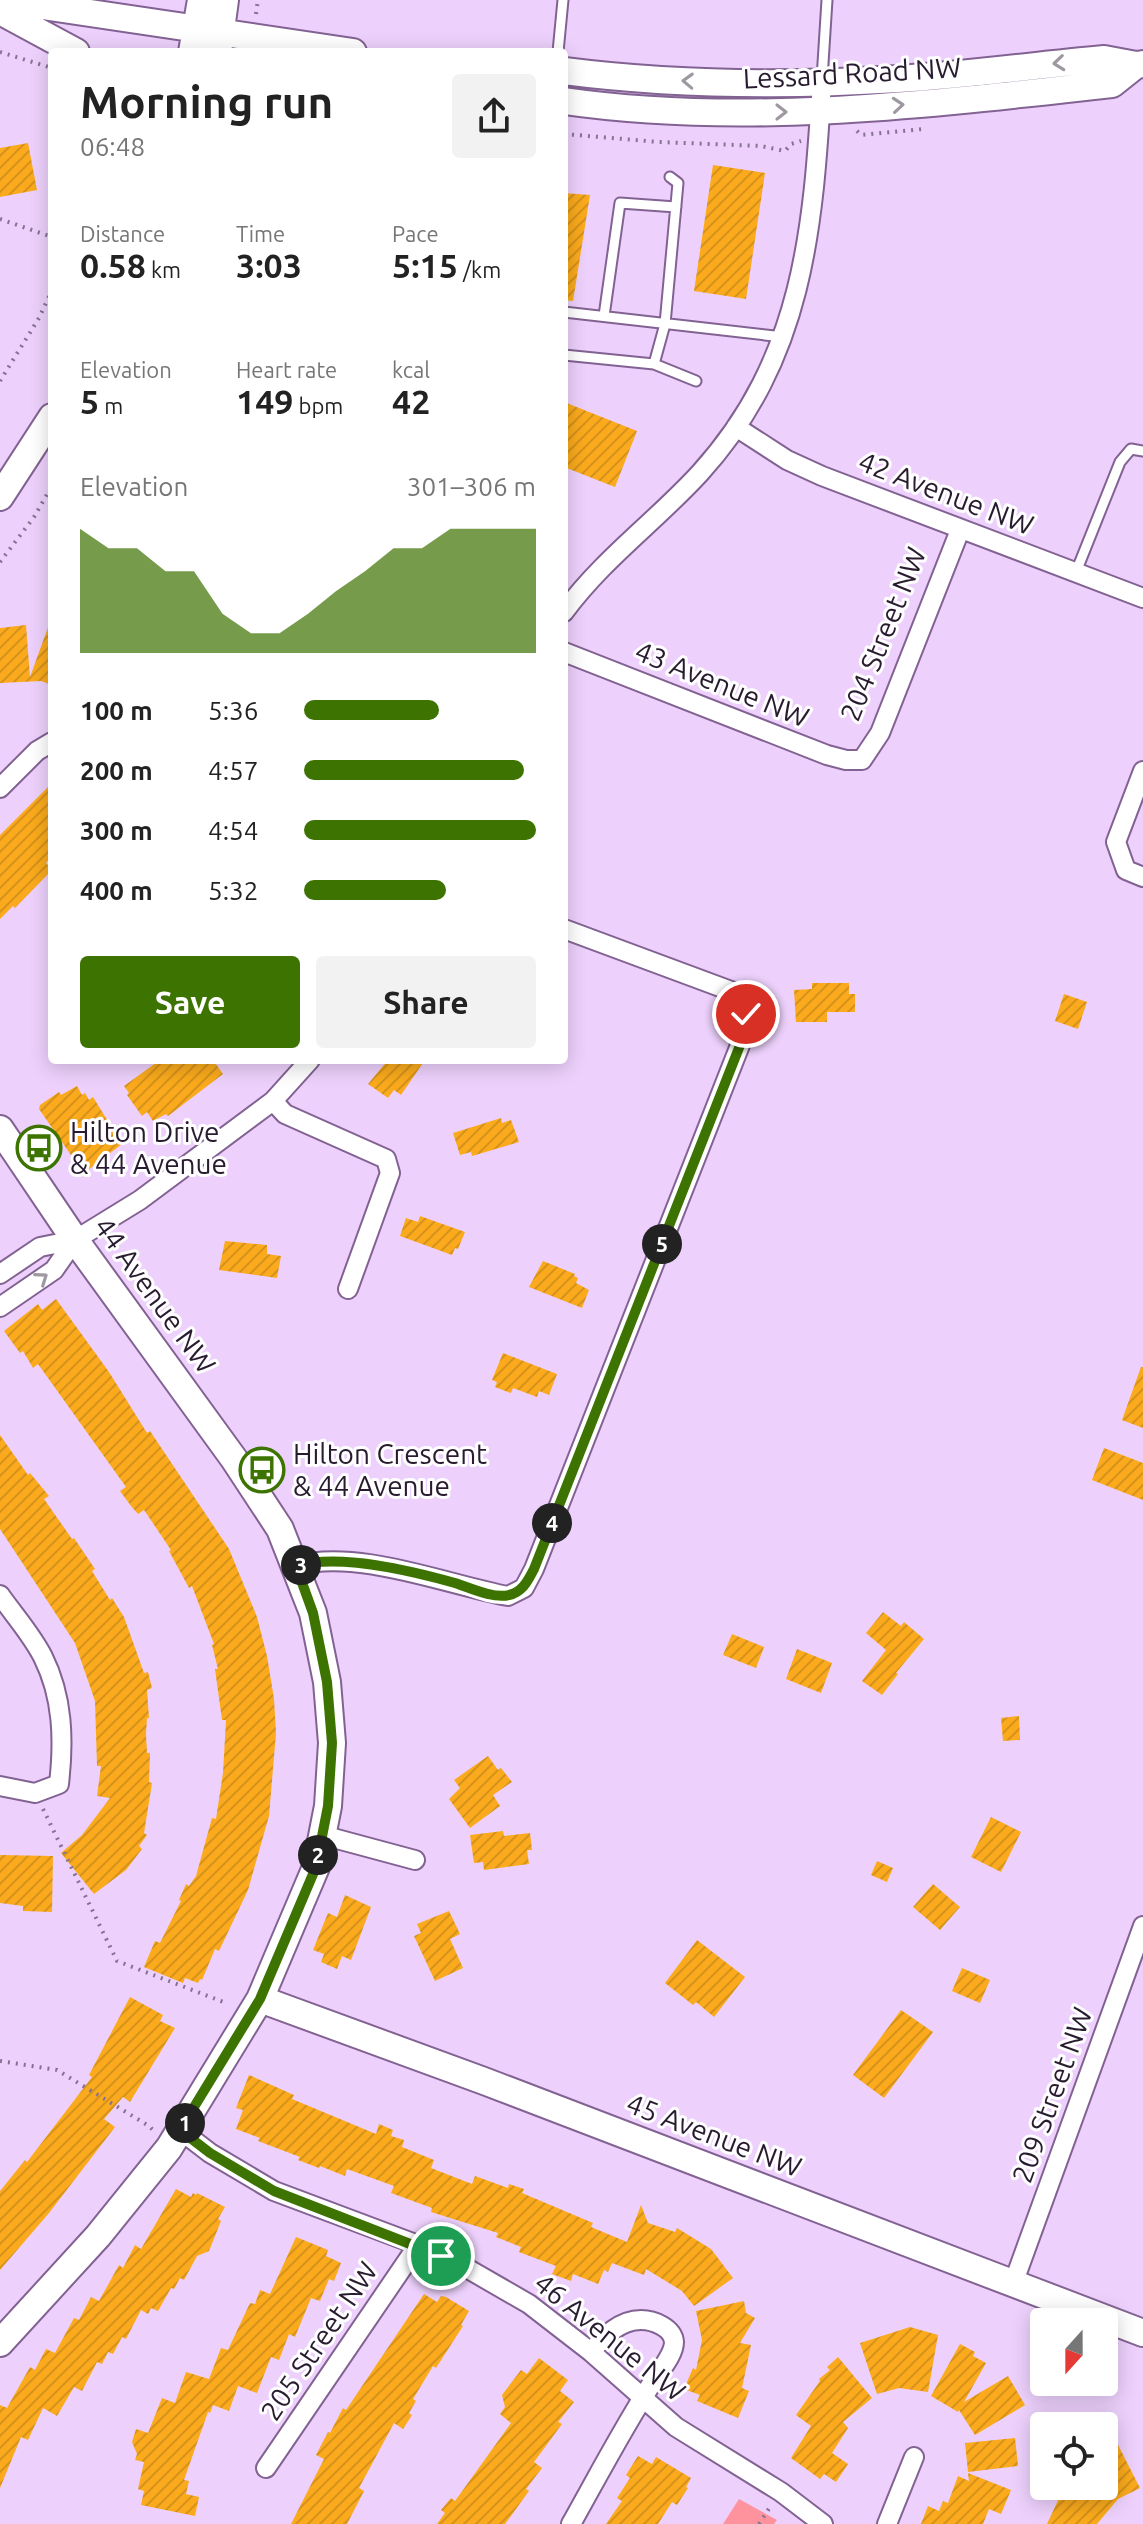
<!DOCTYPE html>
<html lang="en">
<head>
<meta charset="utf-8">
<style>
  :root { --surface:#fff; --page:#f2f2f2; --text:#222; --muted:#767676; --accent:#3d7300 }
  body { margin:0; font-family:Ubuntu,sans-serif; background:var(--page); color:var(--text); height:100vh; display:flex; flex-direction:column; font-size:30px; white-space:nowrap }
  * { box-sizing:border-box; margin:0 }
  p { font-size:26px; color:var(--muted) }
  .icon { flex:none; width:44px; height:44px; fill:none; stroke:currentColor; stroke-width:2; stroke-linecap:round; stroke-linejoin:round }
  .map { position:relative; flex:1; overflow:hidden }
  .sheet { position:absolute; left:48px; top:48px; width:520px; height:1016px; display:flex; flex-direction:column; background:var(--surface); border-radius:8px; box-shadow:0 4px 20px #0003 }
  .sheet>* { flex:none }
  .needle { width:52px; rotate:201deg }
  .fabs { position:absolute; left:1030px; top:2308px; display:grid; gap:16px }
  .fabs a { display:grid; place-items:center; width:88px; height:88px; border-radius:8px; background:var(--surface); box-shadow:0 4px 20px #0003; font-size:40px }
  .pin { position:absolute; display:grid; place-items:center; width:68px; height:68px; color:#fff; margin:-34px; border:4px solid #fff; border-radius:50%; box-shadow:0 2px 8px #0007 }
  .km { position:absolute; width:40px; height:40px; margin:-20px; border-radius:50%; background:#222; color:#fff; font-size:22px; line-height:40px; text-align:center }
  .round { display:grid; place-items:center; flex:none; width:84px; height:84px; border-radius:8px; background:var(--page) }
  .head { display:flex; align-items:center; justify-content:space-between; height:136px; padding:0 32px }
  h1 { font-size:44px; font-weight:700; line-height:60px }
  .stats { display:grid; grid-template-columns:repeat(3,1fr); gap:12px; height:136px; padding:8px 32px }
  .stats div { display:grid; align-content:center }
  .stats b { font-size:34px; font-weight:700 }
  .stats small { font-size:22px; font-weight:400 }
  .stats p { font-size:22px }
  .chart { height:224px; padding:16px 32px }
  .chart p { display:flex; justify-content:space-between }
  .chart svg { width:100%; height:144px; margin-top:8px; fill:var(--accent); opacity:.7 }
  .button { display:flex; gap:16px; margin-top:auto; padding:16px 32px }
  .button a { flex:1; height:92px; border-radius:8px; background:var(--accent); color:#fff; font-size:32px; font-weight:700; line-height:92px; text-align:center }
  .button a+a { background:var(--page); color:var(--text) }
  ul { padding:0 32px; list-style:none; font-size:26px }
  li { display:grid; grid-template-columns:128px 96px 1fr; align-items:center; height:60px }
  li i { height:20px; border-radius:10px; background:var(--accent) }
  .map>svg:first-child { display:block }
</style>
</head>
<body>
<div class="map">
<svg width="1143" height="2524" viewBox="0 0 1143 2524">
  <defs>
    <pattern id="building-hatch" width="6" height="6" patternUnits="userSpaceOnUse" patternTransform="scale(2)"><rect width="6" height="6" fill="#faaa1c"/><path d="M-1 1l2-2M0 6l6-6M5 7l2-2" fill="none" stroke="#d6921a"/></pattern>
  </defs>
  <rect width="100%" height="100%" fill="#edd1fc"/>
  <!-- grass -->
  <path fill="#fe939e" d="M739,2499L777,2520L774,2524H723Z"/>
  <!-- building -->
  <path fill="url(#building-hatch)" d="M28,143L37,190L0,197V148Z
    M713,165L765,173L746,299L694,291Z
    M564,193L590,195L573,301L564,300Z
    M564,402L637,431L615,487L564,467Z
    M50,622L52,685L41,681L0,683V628L26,625L30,677Z
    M52,783V856L46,863L52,870L15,908L13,906L0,919V835Z
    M812,983H849V994H855V1012H827V1022H796L794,990L812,989Z
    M1064,994L1087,1002L1078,1029L1055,1021Z
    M160,1060H213L223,1074L168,1116L166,1114L153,1121L147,1112L142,1116L127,1095L129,1093L124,1086Z
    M388,1060H425L401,1095L394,1090L388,1098L368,1084Z
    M77,1086L82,1095L85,1093L89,1100L93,1097L122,1144L88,1170L80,1168L39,1109L40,1105L59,1092L61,1095Z
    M501,1118L502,1123L511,1120L519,1142L472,1156L471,1152L460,1155L453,1133Z
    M420,1216L465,1232L458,1249L455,1248L452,1255L400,1236L406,1218L418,1222Z
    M225,1241L267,1245V1254L281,1256L277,1278L219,1270Z
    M543,1261L575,1274L574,1276L578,1278L576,1283L589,1290L582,1308L529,1287Z
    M56,1299L109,1372L147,1433L150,1431L229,1549L257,1617L267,1656L274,1699L276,1733L269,1816L248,1890L219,1951L215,1949L202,1980L200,1979L198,1983L185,1978L183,1983L144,1967L155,1941L160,1943L181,1901L179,1900L186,1884L189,1886L196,1876L212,1818L216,1819L223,1773L226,1720H222L215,1669H218L212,1645L214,1644L192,1586L189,1588L169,1551L171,1550L144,1510L138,1514L131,1506L120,1491L126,1487L38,1364L33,1368L23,1351L20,1353L4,1331L38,1304L42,1310Z
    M503,1353L557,1374L549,1395L539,1391L537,1397L513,1388L511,1393L495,1387L497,1382L492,1380Z
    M1141,1367H1143V1428L1122,1420Z
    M0,1435L28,1475L30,1473L49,1496L44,1499L72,1539L74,1538L95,1569L92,1571L110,1600L112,1598L124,1617L144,1673L148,1672L152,1688L147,1690L149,1718H147L146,1734L147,1753H150L149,1782L152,1783L144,1833L147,1835L139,1846L142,1849L126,1870L94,1894L61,1853L82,1835L110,1798L97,1796L101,1766H97L95,1701L75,1643L0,1529Z
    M1104,1448L1143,1463V1500L1092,1480Z
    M883,1612L901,1626L904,1622L924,1639L896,1673L898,1674L882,1695L862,1681L886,1650L866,1633Z
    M732,1634L764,1647L756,1668L723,1655Z
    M797,1649L832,1663L821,1693L786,1679Z
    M1019,1716L1020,1740L1003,1741L1001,1718Z
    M488,1756L498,1770L501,1768L512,1782L493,1795L500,1806L470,1828L449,1799L460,1788L454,1780Z
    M991,1817L1021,1832L1001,1872L971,1857Z
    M503,1831L504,1836L530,1833L532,1850H527L529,1864L484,1870L483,1862L474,1863L470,1835Z
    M0,1855L53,1856L52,1912L23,1911V1906L0,1903Z
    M877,1861L893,1868L887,1882L871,1875Z
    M933,1884L960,1907L940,1930L913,1907Z
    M345,1895L371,1907L351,1960L342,1956L337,1969L321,1962L324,1954L313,1950L328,1913L337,1917Z
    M449,1911L460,1934L450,1939L463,1968L435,1981L414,1936L421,1933L417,1924Z
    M697,1940L745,1977L714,2017L696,2002L693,2005L665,1983Z
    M962,1968L990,1980L980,2003L952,1991Z
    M130,1997L163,2015L160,2021L175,2028L130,2102L123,2097L104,2119L115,2127L49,2213L0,2270V2191L25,2160L27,2162L92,2077L89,2075Z
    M901,2010L933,2032L884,2098L853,2075Z
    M249,2075L294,2095L292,2099L376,2134L379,2124L393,2130L391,2136L404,2140L402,2147L434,2160L431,2168L472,2184L475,2176L508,2188L509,2184L524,2189L522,2193L593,2223L591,2227L627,2242L641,2205L648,2223L675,2232L677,2228L711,2249L733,2278L694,2306L682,2291L646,2269L644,2275L612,2263L608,2272L604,2270L598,2284L573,2274L571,2281L552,2274L556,2266L519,2252L521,2247L496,2237L498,2233L431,2212L432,2208L391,2193L394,2186L347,2169L345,2176L320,2166L319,2168L298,2160L300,2157L258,2141L260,2138L236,2129L243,2110L236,2108Z
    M176,2189L191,2197L193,2193L196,2195L197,2193L225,2207L218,2219L221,2221L209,2251L197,2256L184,2280L180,2278L174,2289L171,2288L158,2311L151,2308L148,2314L141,2310L126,2339L122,2337L113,2354L108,2352L102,2364L97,2362L82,2391L74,2387L57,2416L43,2408L28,2440L21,2437L0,2488V2405L7,2408L30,2367L35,2370L46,2349L55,2353L74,2318L79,2320L91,2297L99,2301L119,2265L123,2268L135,2245L141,2249Z
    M296,2237L328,2250L326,2256L341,2263L334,2281L329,2279L320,2301L311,2298L295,2337L289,2334L279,2360L271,2357L257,2393L238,2386L229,2411L213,2405L210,2413L208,2412L184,2480L189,2481L186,2494L199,2497L195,2516L141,2505L144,2491L138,2489L144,2462L135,2460L137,2454L132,2442L136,2429L148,2433L162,2398L175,2403L186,2372L209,2379L221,2348L228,2350L250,2303L255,2304L260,2290L270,2294Z
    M424,2294L437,2302L441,2296L446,2297L469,2311L461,2325L463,2326L436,2368L433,2366L413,2399L416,2401L409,2413L412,2415L403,2429L394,2423L359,2488L364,2491L347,2524H291L324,2459L316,2455L328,2432L330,2433L343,2408L346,2410Z
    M744,2301L746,2313L755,2318L740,2343L751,2345L742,2388L749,2391L738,2418L697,2401L700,2395L684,2389L693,2368L696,2370L702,2340L696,2311Z
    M910,2327L938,2335L928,2392L899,2388L877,2394L860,2343Z
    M960,2344L975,2352L973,2356L986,2363L964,2402L1008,2376L1025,2405L975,2435L959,2410L958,2412L931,2396Z
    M838,2357L872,2398L843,2422L848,2428L832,2453L848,2464L836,2482L824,2474L820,2479L791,2458L811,2426L796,2415L820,2381L819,2379L830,2370L827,2367Z
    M539,2358L568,2380L560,2391L574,2402L558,2422L562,2424L534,2462L542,2468L526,2489L529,2491L505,2524H437L445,2513L441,2510L451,2498L455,2501L511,2423L500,2414L505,2407L502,2395L521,2370L527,2374Z
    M1015,2438L1018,2466L968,2472L965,2443Z
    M1115,2439L1140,2488L1118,2499L1097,2524H1047L1061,2494L1068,2486H1104V2445Z
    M638,2456L652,2464L656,2457L691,2478L686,2487L688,2488L677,2505L672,2502L658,2524H606L622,2501L617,2498L630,2478L626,2475Z
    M968,2473L1011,2490L1001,2514L989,2509L983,2524H921L928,2506L939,2511L943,2501L948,2503L958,2476L969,2481Z"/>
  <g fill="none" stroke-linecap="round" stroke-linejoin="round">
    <!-- lane casing -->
    <g stroke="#826292" stroke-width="13">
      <path id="lane" d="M558,52L563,0
        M822,79L827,0
        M564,312L783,337
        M604,316L620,203L676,207
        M564,355L654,364L696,381
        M654,364L665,324L678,183L670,177
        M1076,572L1120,462L1131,449L1143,451"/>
    </g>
    <!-- street casing -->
    <g stroke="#826292" stroke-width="22">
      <path id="street" d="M736,427L787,460L822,476L1143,598
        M564,612C603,559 656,521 700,473C804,358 813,229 822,82
        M564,652L827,755L846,760H862L880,733L960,530
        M1143,771L1116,842L1126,870L1143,877
        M0,788L37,751L52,742
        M273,1101L285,1114L386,1159L390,1173L348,1289
        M0,1274L40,1247L75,1240L140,1200L273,1101L310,1060
        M0,1307L54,1270L75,1240
        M296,1566C356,1548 448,1585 508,1596L524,1588L534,1569L746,1030L742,1002L731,991L564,929
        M0,1595C14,1615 32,1635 43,1657C63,1697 64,1740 59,1784L35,1793L0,1786
        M322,1835L415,1860
        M180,2130L210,2153L274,2191L418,2245L470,2270L529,2304L591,2352L676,2427L781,2492L823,2524
        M1013,2284L1143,1926
        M266,2468L418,2245
        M571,2524C598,2476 624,2426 654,2380C660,2370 674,2355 674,2342C673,2328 654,2320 641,2320C620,2320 604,2336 591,2352
        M887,2524L914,2457"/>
    </g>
    <!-- secondary casing -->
    <g stroke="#826292" stroke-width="30">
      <path id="secondary" d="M2,0L353,52
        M0,11L76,52
        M192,52L201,0
        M218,52L225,0
        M564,71C674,85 787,86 898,79C967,75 1036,65 1104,59L1136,65L1143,64
        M564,101C746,127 931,104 1112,84L1136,65
        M0,497L52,417
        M0,1129L75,1240L234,1459L280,1529L313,1613L327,1682L332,1743L328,1806L316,1867L260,1999L169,2148L98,2236L0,2343
        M260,1999L484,2081L1143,2333"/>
    </g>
    <!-- path -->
    <path stroke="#867291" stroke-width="4" stroke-dasharray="2 6" stroke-linecap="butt" d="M256,14L258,0
      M0,52L52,68
      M857,131L861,135L923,129
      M564,134L659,142L761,146L785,151L791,144L801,141
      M0,219L52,237
      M0,381L39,318L52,290
      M0,562L34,517L52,486
      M43,1809L117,1961L226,2003
      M0,2061L57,2070L149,2126L155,2132
      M759,2524L770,2507"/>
    <!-- lane -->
    <use href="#lane" stroke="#fff" stroke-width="9"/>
    <!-- street -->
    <use href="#street" stroke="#fff" stroke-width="18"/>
    <!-- secondary -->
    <use href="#secondary" stroke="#fff" stroke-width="26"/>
  </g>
  <!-- one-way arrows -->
  <defs><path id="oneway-chevron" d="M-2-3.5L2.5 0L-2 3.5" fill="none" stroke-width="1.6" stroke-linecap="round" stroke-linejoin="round" transform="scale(2)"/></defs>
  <g stroke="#9e98a1">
    <use href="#oneway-chevron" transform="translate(1059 63) rotate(174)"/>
    <use href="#oneway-chevron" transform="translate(688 81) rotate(-178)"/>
    <use href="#oneway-chevron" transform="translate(898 105) rotate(-5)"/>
    <use href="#oneway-chevron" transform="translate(781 112)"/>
    <use href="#oneway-chevron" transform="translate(42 1278) rotate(-35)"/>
  </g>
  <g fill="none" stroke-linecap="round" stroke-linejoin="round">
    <!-- route casing -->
    <g stroke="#fff" stroke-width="16">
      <path id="route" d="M441,2256L274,2191L210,2153L180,2130L260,1999L316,1867L328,1806L332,1743L327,1682L313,1613L296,1566C340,1553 412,1571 455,1583C470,1588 494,1599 509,1595C523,1592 528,1580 534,1569L746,1030V1014"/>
    </g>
    <!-- route -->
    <use href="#route" stroke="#3d7300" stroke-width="10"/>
  </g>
  <!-- icons -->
  <defs>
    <g id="bus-ring" transform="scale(2.3)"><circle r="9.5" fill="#fefefe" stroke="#3d7300" stroke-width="1.5"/><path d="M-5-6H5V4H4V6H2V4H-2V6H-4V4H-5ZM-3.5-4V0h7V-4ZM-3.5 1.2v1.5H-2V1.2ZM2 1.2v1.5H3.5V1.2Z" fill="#3d7300"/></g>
  </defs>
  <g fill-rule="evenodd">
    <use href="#bus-ring" x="39" y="1148"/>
    <use href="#bus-ring" x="262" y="1470"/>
  </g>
  <g text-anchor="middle" stroke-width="6" stroke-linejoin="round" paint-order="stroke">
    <!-- street labels -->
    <g font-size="28" fill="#281b2f" stroke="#fefefe">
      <text transform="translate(852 73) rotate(-3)" y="10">Lessard Road NW</text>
      <text transform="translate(946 493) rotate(21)" y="10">42 Avenue NW</text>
      <text transform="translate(883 634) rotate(-68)" y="10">204 Street NW</text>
      <text transform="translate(722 684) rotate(22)" y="10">43 Avenue NW</text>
      <text transform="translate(155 1295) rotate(54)" y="10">44 Avenue NW</text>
      <text transform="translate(1052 2095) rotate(-70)" y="10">209 Street NW</text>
      <text transform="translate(714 2135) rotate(21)" y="10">45 Avenue NW</text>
      <text transform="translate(610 2337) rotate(39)" y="10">46 Avenue NW</text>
      <text transform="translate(319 2341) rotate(-56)" y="10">205 Street NW</text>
    </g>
    <!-- poi labels -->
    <g font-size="28" fill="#281b2f" stroke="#fefefe" text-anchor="start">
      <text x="70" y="1142">Hilton Drive<tspan x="70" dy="32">&amp; 44 Avenue</tspan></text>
      <text x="293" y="1464">Hilton Crescent<tspan x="293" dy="32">&amp; 44 Avenue</tspan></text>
    </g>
  </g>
</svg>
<div class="fabs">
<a><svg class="needle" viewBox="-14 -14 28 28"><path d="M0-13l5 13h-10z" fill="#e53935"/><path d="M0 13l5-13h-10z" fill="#767676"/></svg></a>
<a><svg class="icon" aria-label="locate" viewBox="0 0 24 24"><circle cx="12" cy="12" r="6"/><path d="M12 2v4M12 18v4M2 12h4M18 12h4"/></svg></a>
</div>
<div class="pin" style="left:441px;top:2256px;background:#1e9e55"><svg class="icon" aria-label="arrive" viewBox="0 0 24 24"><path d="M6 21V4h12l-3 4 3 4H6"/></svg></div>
<div class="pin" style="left:746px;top:1014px;background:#d93025"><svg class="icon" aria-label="check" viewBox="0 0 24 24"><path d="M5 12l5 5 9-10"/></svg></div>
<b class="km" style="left:185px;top:2123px">1</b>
<b class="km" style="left:318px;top:1855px">2</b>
<b class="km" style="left:301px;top:1565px">3</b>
<b class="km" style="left:552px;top:1523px">4</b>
<b class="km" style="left:662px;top:1244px">5</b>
<section class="sheet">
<div class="head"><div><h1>Morning run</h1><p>06:48</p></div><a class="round"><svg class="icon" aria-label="share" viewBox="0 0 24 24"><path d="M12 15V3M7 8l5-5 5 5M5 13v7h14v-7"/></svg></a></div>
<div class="stats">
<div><p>Distance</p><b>0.58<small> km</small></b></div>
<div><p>Time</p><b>3:03</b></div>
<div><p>Pace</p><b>5:15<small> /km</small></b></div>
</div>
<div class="stats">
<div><p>Elevation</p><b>5<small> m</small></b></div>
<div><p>Heart rate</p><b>149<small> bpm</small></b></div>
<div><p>kcal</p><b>42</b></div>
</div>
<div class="chart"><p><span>Elevation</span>301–306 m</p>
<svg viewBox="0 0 160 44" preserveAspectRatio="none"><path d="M0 44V6L10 12L20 12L30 19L40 19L50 32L60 38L70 38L80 32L90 25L100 19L110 12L120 12L130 6L140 6L150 6L160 6V44z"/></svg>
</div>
<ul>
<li><b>100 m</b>5:36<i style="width:58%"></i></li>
<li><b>200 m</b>4:57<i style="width:95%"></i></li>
<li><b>300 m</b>4:54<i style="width:100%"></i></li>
<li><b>400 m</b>5:32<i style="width:61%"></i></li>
</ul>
<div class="button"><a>Save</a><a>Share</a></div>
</section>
</div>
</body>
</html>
